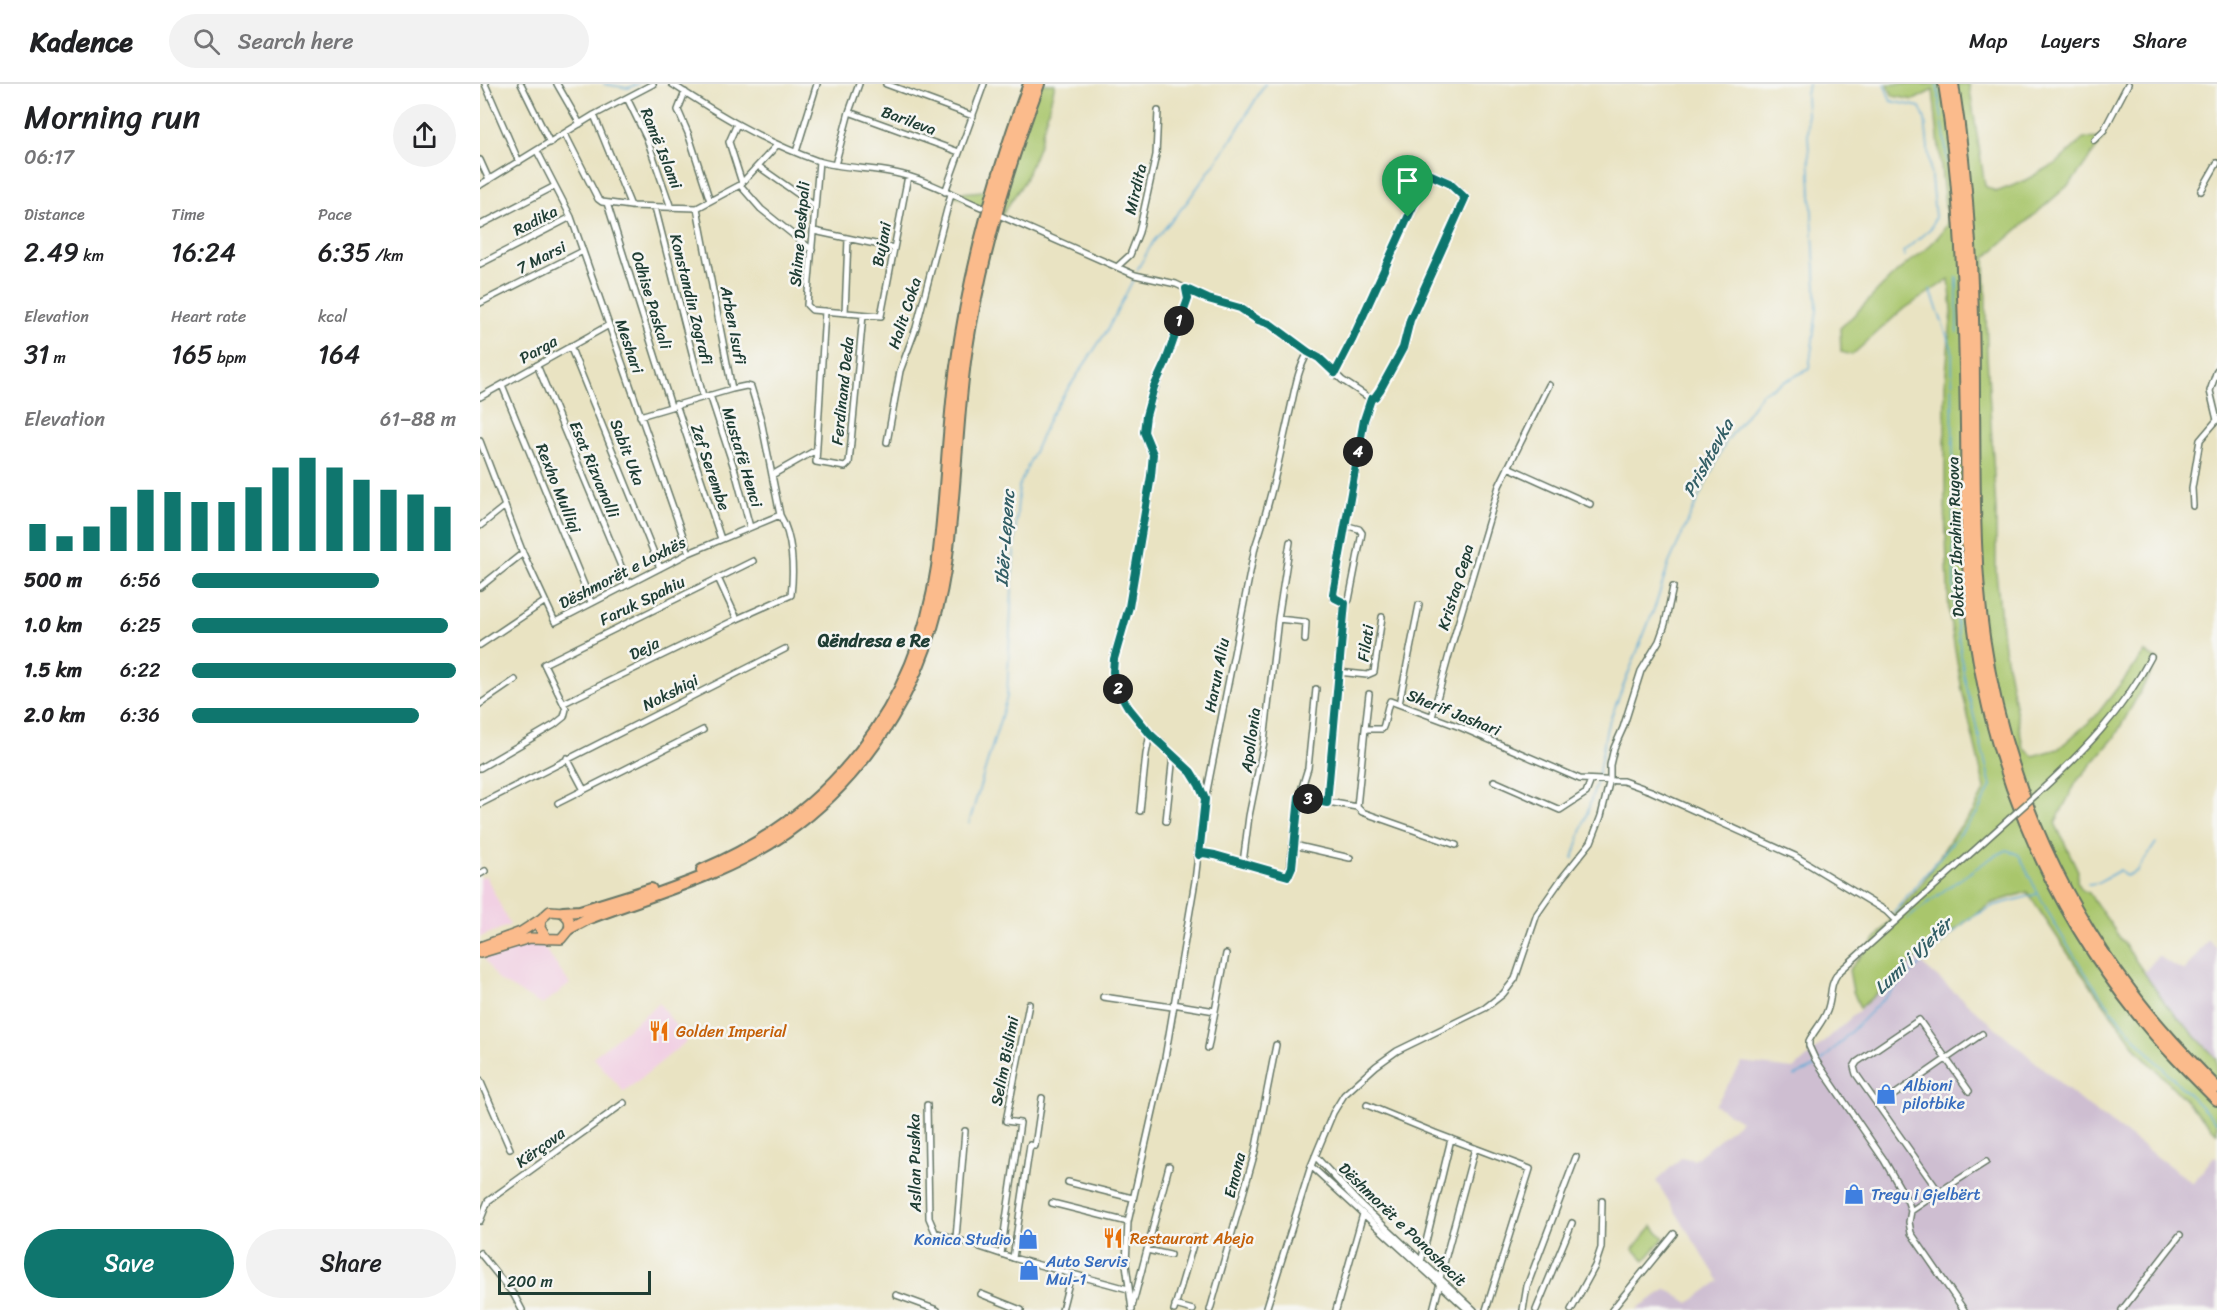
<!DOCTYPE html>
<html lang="en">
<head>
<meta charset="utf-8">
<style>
  :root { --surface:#fff; --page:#f2f2f2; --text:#202124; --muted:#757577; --line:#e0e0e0; --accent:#0f766e }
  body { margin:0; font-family:Sriracha,sans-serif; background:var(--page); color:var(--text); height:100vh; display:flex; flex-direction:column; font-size:22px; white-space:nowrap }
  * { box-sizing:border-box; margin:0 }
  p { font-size:20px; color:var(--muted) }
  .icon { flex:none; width:33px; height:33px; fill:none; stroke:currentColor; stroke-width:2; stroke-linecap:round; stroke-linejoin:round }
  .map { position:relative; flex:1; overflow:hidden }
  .sheet { display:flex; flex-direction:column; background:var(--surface); width:480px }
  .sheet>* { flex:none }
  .scale { position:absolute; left:18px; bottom:15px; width:153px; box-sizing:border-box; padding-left:6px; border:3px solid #1f3d34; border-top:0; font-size:16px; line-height:21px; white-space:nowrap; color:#1f3d34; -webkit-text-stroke:4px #f6f6f2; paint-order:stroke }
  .pin { position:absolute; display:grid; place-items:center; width:51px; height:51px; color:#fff; margin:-62px -26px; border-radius:50% 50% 50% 0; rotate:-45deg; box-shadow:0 0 6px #0007 }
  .pin .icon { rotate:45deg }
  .km { position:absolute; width:30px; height:30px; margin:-15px; border-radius:50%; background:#222; color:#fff; font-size:16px; line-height:30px; text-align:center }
  .round { display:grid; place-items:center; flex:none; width:63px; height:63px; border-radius:32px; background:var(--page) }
  .summary { display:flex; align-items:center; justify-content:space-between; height:102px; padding:0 24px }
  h1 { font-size:33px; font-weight:600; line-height:45px }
  .metrics { display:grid; grid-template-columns:repeat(3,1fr); gap:9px; height:102px; padding:6px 24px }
  .metrics div { display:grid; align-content:center }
  .metrics b { font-size:26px; font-weight:600 }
  .metrics small { font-size:16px; font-weight:400 }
  .metrics p { font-size:16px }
  .chart { height:168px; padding:12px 24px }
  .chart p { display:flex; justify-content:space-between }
  .chart svg { width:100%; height:108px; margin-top:6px; stroke:var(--accent); stroke-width:6 }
  .action { display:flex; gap:12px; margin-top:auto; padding:12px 24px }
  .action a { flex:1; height:69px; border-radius:36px; background:var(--accent); color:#fff; font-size:24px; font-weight:600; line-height:69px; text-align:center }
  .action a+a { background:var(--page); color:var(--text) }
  ul { padding:0 24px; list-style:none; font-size:20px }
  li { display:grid; grid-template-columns:96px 72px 1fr; align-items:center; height:45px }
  li i { height:15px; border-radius:8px; background:var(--accent) }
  header { display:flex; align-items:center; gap:36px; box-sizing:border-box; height:84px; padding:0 30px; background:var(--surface); border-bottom:2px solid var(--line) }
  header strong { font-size:28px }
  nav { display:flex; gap:33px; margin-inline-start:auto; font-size:21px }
  .search { width:420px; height:54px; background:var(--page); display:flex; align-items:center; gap:15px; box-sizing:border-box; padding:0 21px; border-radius:33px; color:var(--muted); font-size:22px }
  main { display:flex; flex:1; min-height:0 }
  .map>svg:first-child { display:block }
</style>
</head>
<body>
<header>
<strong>Kadence</strong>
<div class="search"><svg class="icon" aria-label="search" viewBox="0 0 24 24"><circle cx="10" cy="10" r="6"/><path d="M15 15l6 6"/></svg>Search here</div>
<nav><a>Map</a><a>Layers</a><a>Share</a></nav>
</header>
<main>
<section class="sheet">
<div class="summary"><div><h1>Morning run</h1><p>06:17</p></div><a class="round"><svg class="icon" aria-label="share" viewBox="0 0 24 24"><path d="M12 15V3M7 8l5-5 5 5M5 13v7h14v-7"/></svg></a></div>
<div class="metrics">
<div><p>Distance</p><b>2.49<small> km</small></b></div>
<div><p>Time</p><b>16:24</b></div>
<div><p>Pace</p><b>6:35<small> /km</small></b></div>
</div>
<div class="metrics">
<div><p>Elevation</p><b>31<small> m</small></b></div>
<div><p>Heart rate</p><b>165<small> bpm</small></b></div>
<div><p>kcal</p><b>164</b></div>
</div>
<div class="chart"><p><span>Elevation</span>61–88 m</p>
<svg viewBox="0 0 160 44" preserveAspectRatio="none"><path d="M5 44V33M15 44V38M25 44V34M35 44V26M45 44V19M55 44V20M65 44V24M75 44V24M85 44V18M95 44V10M105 44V6M115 44V10M125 44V15M135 44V19M145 44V21M155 44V26"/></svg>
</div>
<ul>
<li><b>500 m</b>6:56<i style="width:71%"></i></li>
<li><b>1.0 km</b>6:25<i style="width:97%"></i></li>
<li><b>1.5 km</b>6:22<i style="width:100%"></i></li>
<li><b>2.0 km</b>6:36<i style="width:86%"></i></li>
</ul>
<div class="action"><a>Save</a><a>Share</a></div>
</section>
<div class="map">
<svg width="1737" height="1226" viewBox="0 0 1737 1226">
  <rect width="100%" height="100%" fill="#f6f6f2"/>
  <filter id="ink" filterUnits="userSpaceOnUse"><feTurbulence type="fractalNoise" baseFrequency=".0167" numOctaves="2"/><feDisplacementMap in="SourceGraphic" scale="12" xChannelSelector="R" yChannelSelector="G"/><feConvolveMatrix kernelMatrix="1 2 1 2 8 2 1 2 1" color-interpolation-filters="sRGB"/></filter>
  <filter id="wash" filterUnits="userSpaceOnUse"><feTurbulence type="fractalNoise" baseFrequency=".008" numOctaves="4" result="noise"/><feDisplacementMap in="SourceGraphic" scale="24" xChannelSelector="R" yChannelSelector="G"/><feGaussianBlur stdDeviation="1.35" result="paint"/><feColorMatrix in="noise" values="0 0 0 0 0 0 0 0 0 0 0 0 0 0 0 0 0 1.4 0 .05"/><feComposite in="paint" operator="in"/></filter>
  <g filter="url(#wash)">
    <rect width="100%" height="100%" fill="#e9e3c2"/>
    <!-- built -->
    <path fill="#f1d0e3" d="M6,792L30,841L0,853V794Z
      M60,858L90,900L62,921L18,896L4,874L48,859Z
      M179,919L207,957L144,1008L113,973Z"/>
    <!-- industrial -->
    <path fill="#cebed1" d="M1728,856L1737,864V1049L1660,969L1630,929L1678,872L1704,887Z
      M1436,875L1601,1017L1713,1099L1734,1072L1737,1074V1226H1157L1159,1223L1187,1205L1209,1219L1239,1197L1176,1097L1202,1073L1214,1076L1261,1037L1235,1021L1262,979L1314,985Z"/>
    <!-- green -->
    <path fill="#a9c66c" stroke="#648250" stroke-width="1.5" d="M549,0H575L559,61L544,98L521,132L471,110L513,106Z
      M1407,0H1489L1505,102L1516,108L1540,99L1577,79L1604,54L1623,55L1592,98L1505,174L1507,272L1516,427V488L1524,564L1543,663L1553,672L1578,665L1615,633L1665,568L1678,576L1634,654L1597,697L1575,739L1598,787L1597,797L1602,806L1609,809L1687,922L1737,975V1049L1660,969L1600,887L1547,808L1510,820L1436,875L1380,924L1373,907L1369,886L1443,798L1474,750L1493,728L1505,705L1482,606L1469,530L1465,427V299L1472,225L1469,195L1421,227L1372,271L1361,268L1360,244C1381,226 1397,206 1417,188C1435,173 1455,161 1467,140L1453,6L1434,16L1413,12Z
      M1172,1142L1184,1154L1165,1176L1153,1165Z"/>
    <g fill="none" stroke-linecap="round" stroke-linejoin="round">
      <!-- stream -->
      <path stroke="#5daad6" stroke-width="1.5" d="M124,0L148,4L158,0
        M1404,0L1411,17L1440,23L1445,35L1455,133L1451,144L1423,168L1425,172
        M1457,0L1464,49L1475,145
        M657,186L673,158L707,118L750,58L785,0
        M1477,249V193
        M489,739L527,613L533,482L539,402L570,332L628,245L654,194
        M1093,774L1117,697L1127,643L1176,520L1189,479L1219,413L1246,358L1282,309L1329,285L1337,226L1326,11L1328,0
        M1608,800L1617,799L1640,786L1646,792L1657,787L1676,759
        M1413,829L1498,728L1511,702L1484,592L1474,520L1472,265L1450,205
        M1427,835L1466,805L1511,774L1527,766L1539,771C1563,822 1592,872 1625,917C1658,961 1699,1000 1737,1039
        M1341,978L1394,924L1487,836L1513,822L1557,810
        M1315,992L1336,982"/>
    </g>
  </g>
  <g filter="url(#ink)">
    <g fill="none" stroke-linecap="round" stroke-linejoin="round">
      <!-- street casing -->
      <g stroke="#676" stroke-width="8">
        <path id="street" d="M5,0L39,78
          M41,0L70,59
          M77,0L100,40
          M192,0C238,30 286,59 338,77C363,85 390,83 415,89C445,95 473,111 501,123
          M406,0L493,32
          M205,8L198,26L208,49L230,117
          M147,14L167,55L191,124
          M369,28L479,68
          M114,31L151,122
          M257,40L249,58L262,99
          M85,50L118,115L122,118L151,122L217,124L260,101L297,61
          M1614,56L1624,46L1648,0
          M57,67L91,133L209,469
          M316,68L337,0
          M0,76L9,96
          M339,77L327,221L332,226L401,232L428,92
          M355,81L369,28L379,0
          M278,82L335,122
          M0,101L114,31L173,0
          M260,101L281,125L332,166
          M1721,107L1737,79
          M465,108L504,0
          M127,119L191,322
          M175,123L223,312
          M217,124L252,305
          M521,132L655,191L696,200L728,215L760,224L778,236L796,244L828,269L839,274L862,296L891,315
          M0,141L75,102
          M334,147L414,164
          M0,180L91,133
          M638,182L650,171L659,148L676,71L678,27
          M706,205L708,215C700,235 695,256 686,275C679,294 672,311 667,331C665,338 663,346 665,353C668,363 674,368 673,379C668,427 656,474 649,522C645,546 627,573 635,597C650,647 707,667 725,714
          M0,219L103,167
          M345,227L336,378L365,383L369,379L383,231
          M365,229L368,155
          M90,262L180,484
          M57,281L148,499
          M855,289L872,256L945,96L948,92C959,89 979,104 985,114L930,236L923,264L900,306L895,313L891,315L888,322L853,506V513L865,519
          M22,301L111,518
          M230,311L255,387L270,443
          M0,313L129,241
          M196,320L241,455
          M0,357L43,469L75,538L209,469L300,431L281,336L271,303L266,302L252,305L160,332
          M407,358L420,287L436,244L471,110
          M1028,383L1110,420
          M292,391L336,366
          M1713,422L1712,404L1720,356L1737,336L1730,307L1737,286
          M0,442L25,422
          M238,494L257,535
          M0,503L43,469
          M798,535L810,458
          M0,561L64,518
          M858,588L887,591L894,588L902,533
          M84,619L257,535L311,511C314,486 313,453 300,431
          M0,620L35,596
          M919,620L939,521
          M952,633L970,567L1019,402L1069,301
          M885,645L889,610
          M87,674L104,706
          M0,684L74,641L84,633L86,625L64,580L273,477
          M1014,697L1080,726L1106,709L1111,696
          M1558,709C1603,668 1643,627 1671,573
          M819,713L828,684L836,605
          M78,719L223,646
          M847,719L865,519L869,516L882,449L879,445L864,441
          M0,720L305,565
          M877,723L882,728L976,761
          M660,727L666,670L670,650
          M686,737L693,671
          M814,761L870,774
          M719,771L723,769L735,771L805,792L809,791L819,713L877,723L885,645H902C906,640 905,627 910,617L980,643L1100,695L1143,697L1171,707L1315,772L1406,827L1416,837
          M763,779L769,732L784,658L798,535L826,538L825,556
          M0,790L5,787
          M623,913L692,923
          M693,920L735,927L746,870
          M728,964L735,927
          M0,996L30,1065
          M447,1021L449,1134L455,1148L533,1174L648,1205
          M887,1021L955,1049L1050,1085L1006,1226
          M1398,1022L1502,950
          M835,1072L876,1116L994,1226
          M831,1082L988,1226
          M588,1098L652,1114
          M1459,1108L1506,1078
          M572,1119L648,1138
          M1431,1127L1428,1118L1404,1076L1335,975L1329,962V957C1334,947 1343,938 1347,927C1353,912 1348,903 1358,889L1529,735
          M0,1137L8,1117L144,1019
          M476,1154L485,1047
          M667,1166L690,1171
          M0,1169L34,1211L42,1226
          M521,1170L540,1039L526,1037L549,920
          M533,1174L550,1061L555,1062L562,1014
          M941,1178L971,1055
          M960,1194L995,1064
          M501,1210L541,1226
          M416,1211L457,1226
          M695,1221L713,1226
          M652,1223L689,1082
          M582,1226L591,1191
          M652,1226L646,1180L648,1138L685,974L715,797L723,727L775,463C790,420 799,375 809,331C814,311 817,286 828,269
          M694,1226L715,1154
          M730,1226L775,1068L796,961
          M786,1226L831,1082L853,1029L864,1011L896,982L917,967L1005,924L1023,910L1035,895L1057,830L1082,794L1111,758L1121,732L1130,695V681L1134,664L1143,644L1161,587L1179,557L1185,540L1193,503
          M856,1226L883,1130
          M953,1226L960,1199
          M1043,1226L1047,1202L1096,1073
          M1056,1226L1092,1139
          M1091,1226L1115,1182L1121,1164L1122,1117
          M1132,1226L1194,1150
          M1484,1226L1431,1149L1429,1138L1431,1127L1459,1108L1376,990L1374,983L1377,978L1439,936L1489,1007
          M1642,1226L1700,1151"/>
      </g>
      <!-- primary casing -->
      <g stroke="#676" stroke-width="12">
        <path id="primary" d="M0,863L41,848L61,835
          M0,869L50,854L81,855L90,844L89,835L83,828L70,827L61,835L60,844L67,855"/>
      </g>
      <!-- highway casing -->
      <g stroke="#676" stroke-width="14">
        <path id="highway" d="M1464,0C1483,114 1484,228 1486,343C1487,401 1485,460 1491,518C1505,669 1564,814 1659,932C1683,962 1710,989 1737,1016
          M1473,0C1490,105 1494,210 1494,317C1495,395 1493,475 1504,553C1522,681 1573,805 1651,907C1677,942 1707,973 1737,1004
          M222,786C352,731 437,623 457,483C466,417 467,349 476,283C489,185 515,92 549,0
          M83,828L100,827L171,805
          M90,844L107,835C175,809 246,791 306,749C393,687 449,591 465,486C476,414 476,341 486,270C500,177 526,88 559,0"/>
      </g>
      <!-- street -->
      <use href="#street" stroke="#fff" stroke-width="5"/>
      <!-- primary -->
      <use href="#primary" stroke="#fbbb8c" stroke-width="9"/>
      <!-- highway -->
      <use href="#highway" stroke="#fbbb8c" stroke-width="10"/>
      <!-- street-bridge casing -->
      <g stroke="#676" stroke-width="8" stroke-linecap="butt">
        <path id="street-bridge" d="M1529,735L1558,709"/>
      </g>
      <!-- street-bridge -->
      <use href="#street-bridge" stroke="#fff" stroke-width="5"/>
    </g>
  </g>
  <g fill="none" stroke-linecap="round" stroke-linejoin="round" filter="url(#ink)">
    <!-- route casing -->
    <g stroke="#fff" stroke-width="12">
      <path id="route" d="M951,91L969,99L985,114L930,236L923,264L900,306L895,313L891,315L884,336L853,510L855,514L865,519L847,719L819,713L812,783L808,792L735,771L723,769L719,771L725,715L719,701L711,688L670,650L648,623L637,604L633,588L634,575L649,523L671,392L673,370L664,348L666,332L674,303L686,277L708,215L706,205L728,215L760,224L778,236L790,240L828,268L839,274L855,289L872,256L945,96Z"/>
    </g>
    <!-- route -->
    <use href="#route" stroke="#0f766e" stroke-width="8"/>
  </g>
  <!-- icons -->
  <defs>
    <g id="restaurant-bare" transform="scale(1.62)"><path d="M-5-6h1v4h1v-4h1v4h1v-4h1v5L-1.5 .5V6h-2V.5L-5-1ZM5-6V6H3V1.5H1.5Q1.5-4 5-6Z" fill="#e8710a" stroke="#f6f6f2" stroke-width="2.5" paint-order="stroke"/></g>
    <g id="shop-bare" transform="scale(1.62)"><path d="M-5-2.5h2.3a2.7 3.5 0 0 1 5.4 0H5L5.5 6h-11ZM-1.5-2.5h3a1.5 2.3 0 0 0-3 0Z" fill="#3f7fe0" stroke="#f6f6f2" stroke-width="2.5" paint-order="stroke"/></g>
  </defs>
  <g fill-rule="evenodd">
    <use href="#restaurant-bare" x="179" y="947"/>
    <use href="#shop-bare" x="1406" y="1010"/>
    <use href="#shop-bare" x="1374" y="1110"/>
    <use href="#restaurant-bare" x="633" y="1154"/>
    <use href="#shop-bare" x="548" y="1155"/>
    <use href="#shop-bare" x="549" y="1186"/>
  </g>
  <g text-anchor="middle" stroke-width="5" stroke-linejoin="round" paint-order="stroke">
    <!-- street labels -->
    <g font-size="16" fill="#1f3d34" stroke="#f6f6f2">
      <text transform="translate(429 36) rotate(20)" y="6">Barileva</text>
      <text transform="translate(182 64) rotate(68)" y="6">Ramë Islami</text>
      <text transform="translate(655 105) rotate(-77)" y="6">Mirdita</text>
      <text transform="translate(55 136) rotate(-27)" y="6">Radika</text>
      <text transform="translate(319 150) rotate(-85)" y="6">Shime Deshpali</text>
      <text transform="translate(401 160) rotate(-79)" y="6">Bujani</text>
      <text transform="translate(61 173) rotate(-27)" y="6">7 Marsi</text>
      <text transform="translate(212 215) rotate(76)" y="6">Konstandin Zografi</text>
      <text transform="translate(172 216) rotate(73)" y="6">Odhise Paskali</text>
      <text transform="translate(424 229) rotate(-72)" y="6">Halit Coka</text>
      <text transform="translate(254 241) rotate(79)" y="6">Arben Isufi</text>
      <text transform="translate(150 262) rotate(71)" y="6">Meshari</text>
      <text transform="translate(58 265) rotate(-29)" y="6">Parga</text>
      <text transform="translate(362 307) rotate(-84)" y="6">Ferdinand Deda</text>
      <text transform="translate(148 368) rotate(69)" y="6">Sabit Uka</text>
      <text transform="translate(263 373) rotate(73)" y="6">Mustafë Henci</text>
      <text transform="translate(231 383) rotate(71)" y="6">Zef Serembe</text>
      <text transform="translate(115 385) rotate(67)" y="6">Esat Rizvanolli</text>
      <text transform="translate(79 404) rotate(68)" y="6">Rexho Mulliqi</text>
      <text transform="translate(1475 453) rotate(-92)" y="6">Doktor Ibrahim Rugova</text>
      <text transform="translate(142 488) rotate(-27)" y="6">Dëshmorët e Loxhës</text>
      <text transform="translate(975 503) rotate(-73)" y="6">Kristaq Cepa</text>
      <text transform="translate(162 516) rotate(-26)" y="6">Faruk Spahiu</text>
      <text transform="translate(885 559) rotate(-82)" y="6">Filati</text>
      <text transform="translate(164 564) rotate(-26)" y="6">Deja</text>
      <text transform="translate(736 591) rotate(-79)" y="6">Harun Aliu</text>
      <text transform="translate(190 608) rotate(-27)" y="6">Nokshiqi</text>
      <text transform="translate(974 628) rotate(22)" y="6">Sherif Jashari</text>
      <text transform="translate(770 656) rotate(-82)" y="6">Apollonia</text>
      <text transform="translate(524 977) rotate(-79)" y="6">Selim Bislimi</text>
      <text transform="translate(60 1063) rotate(-36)" y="6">Kërçova</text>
      <text transform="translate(434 1079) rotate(-91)" y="6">Asllan Pushka</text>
      <text transform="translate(754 1091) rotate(-76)" y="6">Emona</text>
      <text transform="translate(923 1140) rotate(44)" y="6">Dëshmorët e Ponoshecit</text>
    </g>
    <!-- food labels -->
    <g font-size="16" fill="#c56008" stroke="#f6f6f2" text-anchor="start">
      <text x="196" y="953">Golden Imperial</text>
      <text x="650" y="1160">Restaurant Abeja</text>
    </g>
    <!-- shop labels -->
    <g font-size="16" fill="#366cbe" stroke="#f6f6f2" text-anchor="start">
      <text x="1423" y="1007">Albioni<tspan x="1423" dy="18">pilotbike</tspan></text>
      <text x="1391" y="1116">Tregu i Gjelbërt</text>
      <text x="531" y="1161" text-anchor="end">Konica Studio</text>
      <text x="566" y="1183">Auto Servis<tspan x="566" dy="18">Mul-1</tspan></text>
    </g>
    <!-- water labels -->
    <g font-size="18" font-style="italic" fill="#325e65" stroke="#f6f6f2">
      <text transform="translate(1228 374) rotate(-61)" y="6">Prishtevka</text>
      <text transform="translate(525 454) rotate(-86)" y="6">Ibër-Lepenc</text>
      <text transform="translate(1433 872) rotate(-44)" y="6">Lumi i Vjetër</text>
    </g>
    <!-- neighbourhood labels -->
    <g font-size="18" font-weight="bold" fill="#1f3d34" stroke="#f6f6f2">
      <text x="394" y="563">Qëndresa e Re</text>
    </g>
  </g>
</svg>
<div class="scale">200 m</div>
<div class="pin" style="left:928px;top:133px;background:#1e9e55"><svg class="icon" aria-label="arrive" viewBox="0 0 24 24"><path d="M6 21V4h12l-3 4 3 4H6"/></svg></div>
<b class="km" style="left:699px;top:237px">1</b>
<b class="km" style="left:638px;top:605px">2</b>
<b class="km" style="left:828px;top:715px">3</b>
<b class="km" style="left:878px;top:368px">4</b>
</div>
</main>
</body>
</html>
